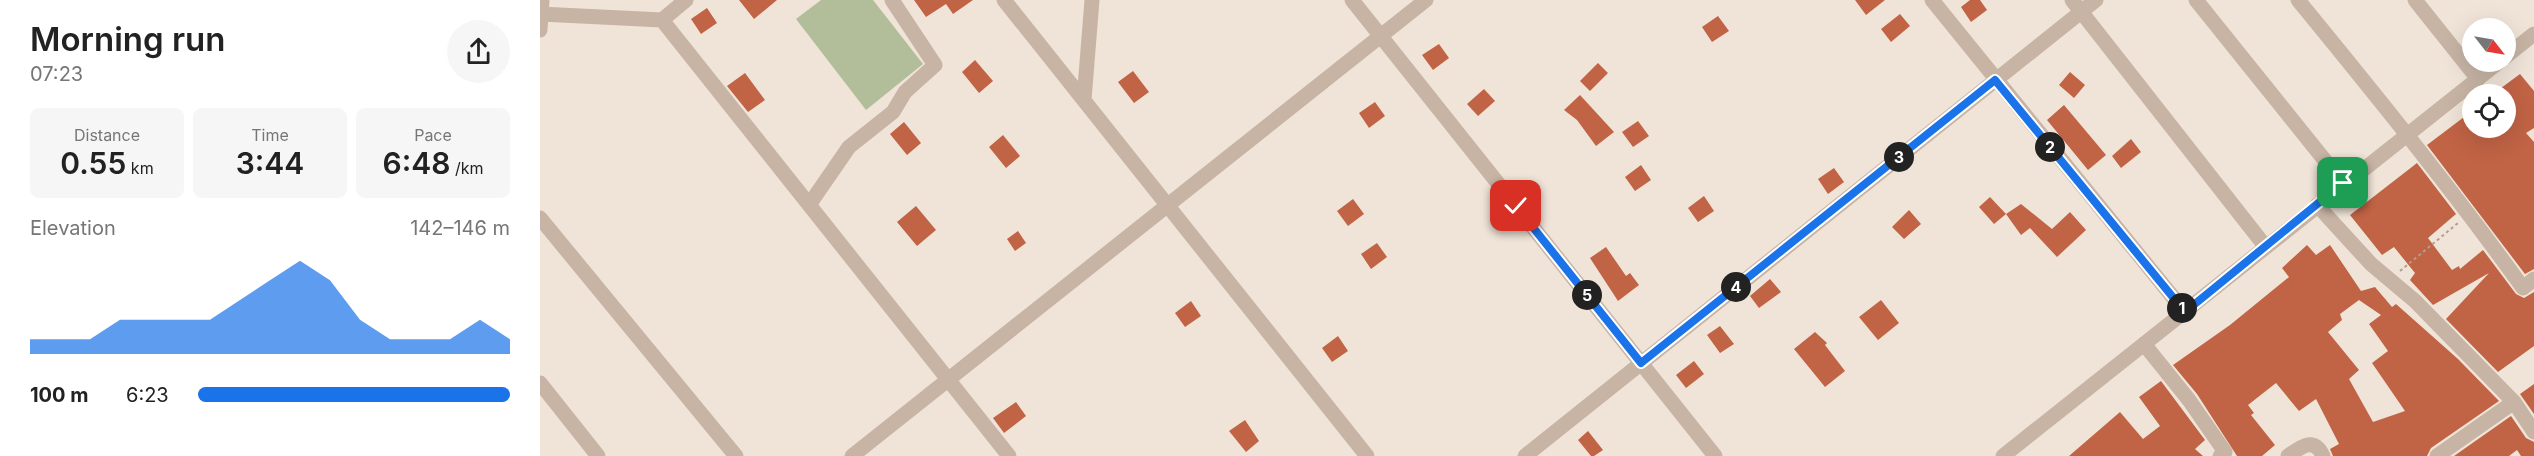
<!DOCTYPE html>
<html lang="en">
<head>
<meta charset="utf-8">
<style>
  :root { --surface:#fff; --page:#f6f6f6; --text:#222; --muted:#767676; --accent:#1a73e8 }
  body { margin:0; font-family:Inter,sans-serif; background:var(--page); color:var(--text); height:100vh; display:flex; flex-direction:column; font-size:22px; white-space:nowrap }
  * { box-sizing:border-box; margin:0 }
  p { font-size:20px; color:var(--muted) }
  .icon { flex:none; width:33px; height:33px; fill:none; stroke:currentColor; stroke-width:2; stroke-linecap:round; stroke-linejoin:round }
  .map { position:relative; flex:1; overflow:hidden }
  .panel { display:flex; flex-direction:column; background:var(--surface); width:540px }
  .panel>* { flex:none }
  .needle { width:39px; rotate:121deg }
  .tools { position:absolute; left:1922px; top:18px; display:grid; gap:12px }
  .tools a { display:grid; place-items:center; width:54px; height:54px; border-radius:50%; background:var(--surface); box-shadow:0 6px 24px #0002; font-size:30px }
  .pin { position:absolute; display:grid; place-items:center; width:51px; height:51px; color:#fff; margin:-26px; border-radius:12px; box-shadow:0 3px 9px #0006 }
  .km { position:absolute; width:30px; height:30px; margin:-15px; border-radius:50%; background:#222; color:#fff; font-size:16px; line-height:30px; text-align:center }
  .round { display:grid; place-items:center; flex:none; width:63px; height:63px; border-radius:32px; background:var(--page) }
  .headline { display:flex; align-items:center; justify-content:space-between; height:102px; padding:0 30px }
  h1 { font-size:33px; font-weight:600; line-height:45px }
  .stats { display:grid; grid-template-columns:repeat(3,1fr); gap:9px; height:102px; padding:6px 30px }
  .stats div { display:grid; align-content:center; border-radius:9px; background:var(--page); text-align:center }
  .stats b { font-size:30px; font-weight:600 }
  .stats small { font-size:16px; font-weight:400 }
  .stats p { font-size:16px }
  .chart { height:168px; padding:12px 30px }
  .chart p { display:flex; justify-content:space-between }
  .chart svg { width:100%; height:108px; margin-top:6px; fill:var(--accent); opacity:.7 }
  ul { padding:0 30px; list-style:none; font-size:20px }
  li { display:grid; grid-template-columns:96px 72px 1fr; align-items:center; height:45px }
  li i { height:15px; border-radius:8px; background:var(--accent) }
  main { display:flex; flex:1; min-height:0 }
  .map>svg:first-child { display:block }
</style>
</head>
<body>
<main>
<section class="panel">
<div class="headline"><div><h1>Morning run</h1><p>07:23</p></div><a class="round"><svg class="icon" aria-label="share" viewBox="0 0 24 24"><path d="M12 15V3M7 8l5-5 5 5M5 13v7h14v-7"/></svg></a></div>
<div class="stats">
<div><p>Distance</p><b>0.55<small> km</small></b></div>
<div><p>Time</p><b>3:44</b></div>
<div><p>Pace</p><b>6:48<small> /km</small></b></div>
</div>
<div class="chart"><p><span>Elevation</span>142–146 m</p>
<svg viewBox="0 0 160 44" preserveAspectRatio="none"><path d="M0 44V38L10 38L20 38L30 30L40 30L50 30L60 30L70 22L80 14L90 6L100 14L110 30L120 38L130 38L140 38L150 30L160 38V44z"/></svg>
</div>
<ul>
<li><b>100 m</b>6:23<i style="width:100%"></i></li>
</ul>
</section>
<div class="map">
<svg width="1994" height="456" viewBox="0 0 1994 456">
  <rect width="100%" height="100%" fill="#f0e4d8"/>
  <!-- green -->
  <path fill="#b1be99" d="M281,0H333L383,64L326,110L256,19Z"/>
  <!-- building -->
  <path fill="#c16345" fill-rule="evenodd" d="M199,0H237L214,19Z
    M374,0H433L413,14L406,4L386,17Z
    M1315,0H1345L1326,15Z
    M1430,0H1440L1447,10L1431,22L1421,7Z
    M167,8L177,23L161,34L151,19Z
    M1360,14L1370,26L1351,42L1341,29Z
    M1178,16L1189,31L1172,42L1162,27Z
    M899,44L909,58L893,70L882,55Z
    M435,60L453,81L439,93L422,72Z
    M1058,63L1068,73L1050,91L1040,81Z
    M593,71L609,92L594,103L578,82Z
    M1530,72L1545,85L1534,98L1519,85Z
    M205,73L225,100L208,112L187,86Z
    M1980,74L1994,91V128L1986,133L1994,142V269L1985,274L1887,145L1932,111V128H1965V94H1953Z
    M944,89L955,101L938,116L927,104Z
    M1040,95L1074,132L1056,146L1037,120L1024,110Z
    M835,102L845,116L829,128L819,113Z
    M1524,105L1566,155L1548,170L1507,120Z
    M1098,121L1109,136L1093,147L1082,132Z
    M364,122L381,143L367,155L350,134Z
    M463,135L480,156L466,168L449,147Z
    M1591,139L1601,152L1581,168L1572,156Z
    M1877,163L1916,214L1888,238L1912,270L1919,266L1920,269L1943,250L1976,294L1984,298L1994,292V346L1958,372L1906,319L1949,273L1893,305L1870,280L1875,273L1854,247L1842,255L1810,215Z
    M1101,165L1111,180L1095,191L1085,177Z
    M1294,168L1304,182L1288,194L1278,179Z
    M1164,196L1174,211L1158,222L1148,208Z
    M1450,197L1466,214L1454,224L1439,207Z
    M813,199L824,214L808,226L797,211Z
    M1481,204L1512,229L1530,212L1546,230L1517,257L1490,228L1481,235L1466,214Z
    M376,206L396,230L377,246L357,222Z
    M1369,210L1381,224L1364,239L1352,227Z
    M478,231L486,243L475,251L467,239Z
    M837,243L847,257L831,269L821,254Z
    M1767,245L1776,255L1790,245L1821,291L1835,287L1852,307L1856,304L1918,359L1959,401L1891,448L1887,456H1793L1790,449L1799,444L1776,399L1759,411L1736,383L1708,405L1714,413L1711,415L1735,445L1722,456H1697L1657,394L1633,365L1690,325L1749,277L1742,268ZM1819,300L1841,315L1829,324L1848,351L1832,363L1865,411L1833,422L1809,379L1819,370L1788,332L1802,320L1800,314Z
    M1066,247L1086,276L1090,273L1099,285L1078,301L1050,258Z
    M1230,279L1241,292L1219,308L1210,296Z
    M1341,300L1359,323L1338,340L1319,317Z
    M651,301L661,316L645,327L635,313Z
    M1180,326L1194,344L1180,353L1167,335Z
    M1275,332L1287,343L1285,345L1305,371L1285,387L1254,349Z
    M798,336L808,351L792,362L782,348Z
    M1154,361L1164,374L1146,388L1136,375Z
    M1621,381L1665,440L1655,449L1663,456H1529L1580,412L1603,439L1620,426L1599,397Z
    M1994,384V414L1980,394Z
    M476,402L486,416L464,433L453,418Z
    M1971,416L1986,438L1994,442V456H1981L1977,450L1969,456H1914Z
    M705,420L719,441L706,452L689,431Z
    M1048,431L1063,450L1054,456H1051L1038,440Z"/>
  <g fill="none" stroke-linecap="round" stroke-linejoin="round">
    <!-- path -->
    <path stroke="#b29e8f" stroke-width="2" stroke-dasharray="3 3" stroke-linecap="butt" d="M1860,271L1918,223"/>
    <!-- minor -->
    <path stroke="#c7b4a5" stroke-width="15" d="M464,0L827,456
      M812,0L1175,456
      M1392,0L1645,312
      M1532,0L1725,246
      M1656,0L1803,183
      M1758,0C1835,94 1912,189 1983,288L1994,279
      M1875,0L1938,79
      M0,14L122,20L146,0
      M122,20L469,456
      M0,30L2,0
      M544,100L552,0
      M269,205L309,147L353,112L365,92L395,65L352,0
      M1777,205L1831,264L1875,301L1974,402L1994,432
      M0,218L196,456
      M1604,344L1649,400L1685,452L1680,456
      M312,456L886,0
      M985,456L1556,0
      M1748,456C1761,447 1774,436 1783,456
      M1897,456L1974,402"/>
    <!-- tertiary -->
    <path stroke="#c7b4a5" stroke-width="15" d="M1965,57L1994,34
      M0,383L58,456
      M1463,456L1959,62"/>
  </g>
  <g fill="none" stroke-linecap="round" stroke-linejoin="round">
    <!-- route casing -->
    <g stroke="#fff" stroke-width="12">
      <path id="route" d="M976,206L1101,363L1455,80L1645,312L1803,183"/>
    </g>
    <!-- route -->
    <use href="#route" stroke="#1a73e8" stroke-width="8"/>
  </g>
</svg>
<div class="tools">
<a><svg class="needle" viewBox="-14 -14 28 28"><path d="M0-13l5 13h-10z" fill="#e53935"/><path d="M0 13l5-13h-10z" fill="#767676"/></svg></a>
<a><svg class="icon" aria-label="locate" viewBox="0 0 24 24"><circle cx="12" cy="12" r="6"/><path d="M12 2v4M12 18v4M2 12h4M18 12h4"/></svg></a>
</div>
<div class="pin" style="left:1803px;top:183px;background:#1e9e55"><svg class="icon" aria-label="arrive" viewBox="0 0 24 24"><path d="M6 21V4h12l-3 4 3 4H6"/></svg></div>
<div class="pin" style="left:976px;top:206px;background:#d93025"><svg class="icon" aria-label="check" viewBox="0 0 24 24"><path d="M5 12l5 5 9-10"/></svg></div>
<b class="km" style="left:1642px;top:308px">1</b>
<b class="km" style="left:1510px;top:147px">2</b>
<b class="km" style="left:1359px;top:157px">3</b>
<b class="km" style="left:1196px;top:287px">4</b>
<b class="km" style="left:1047px;top:295px">5</b>
</div>
</main>
</body>
</html>
